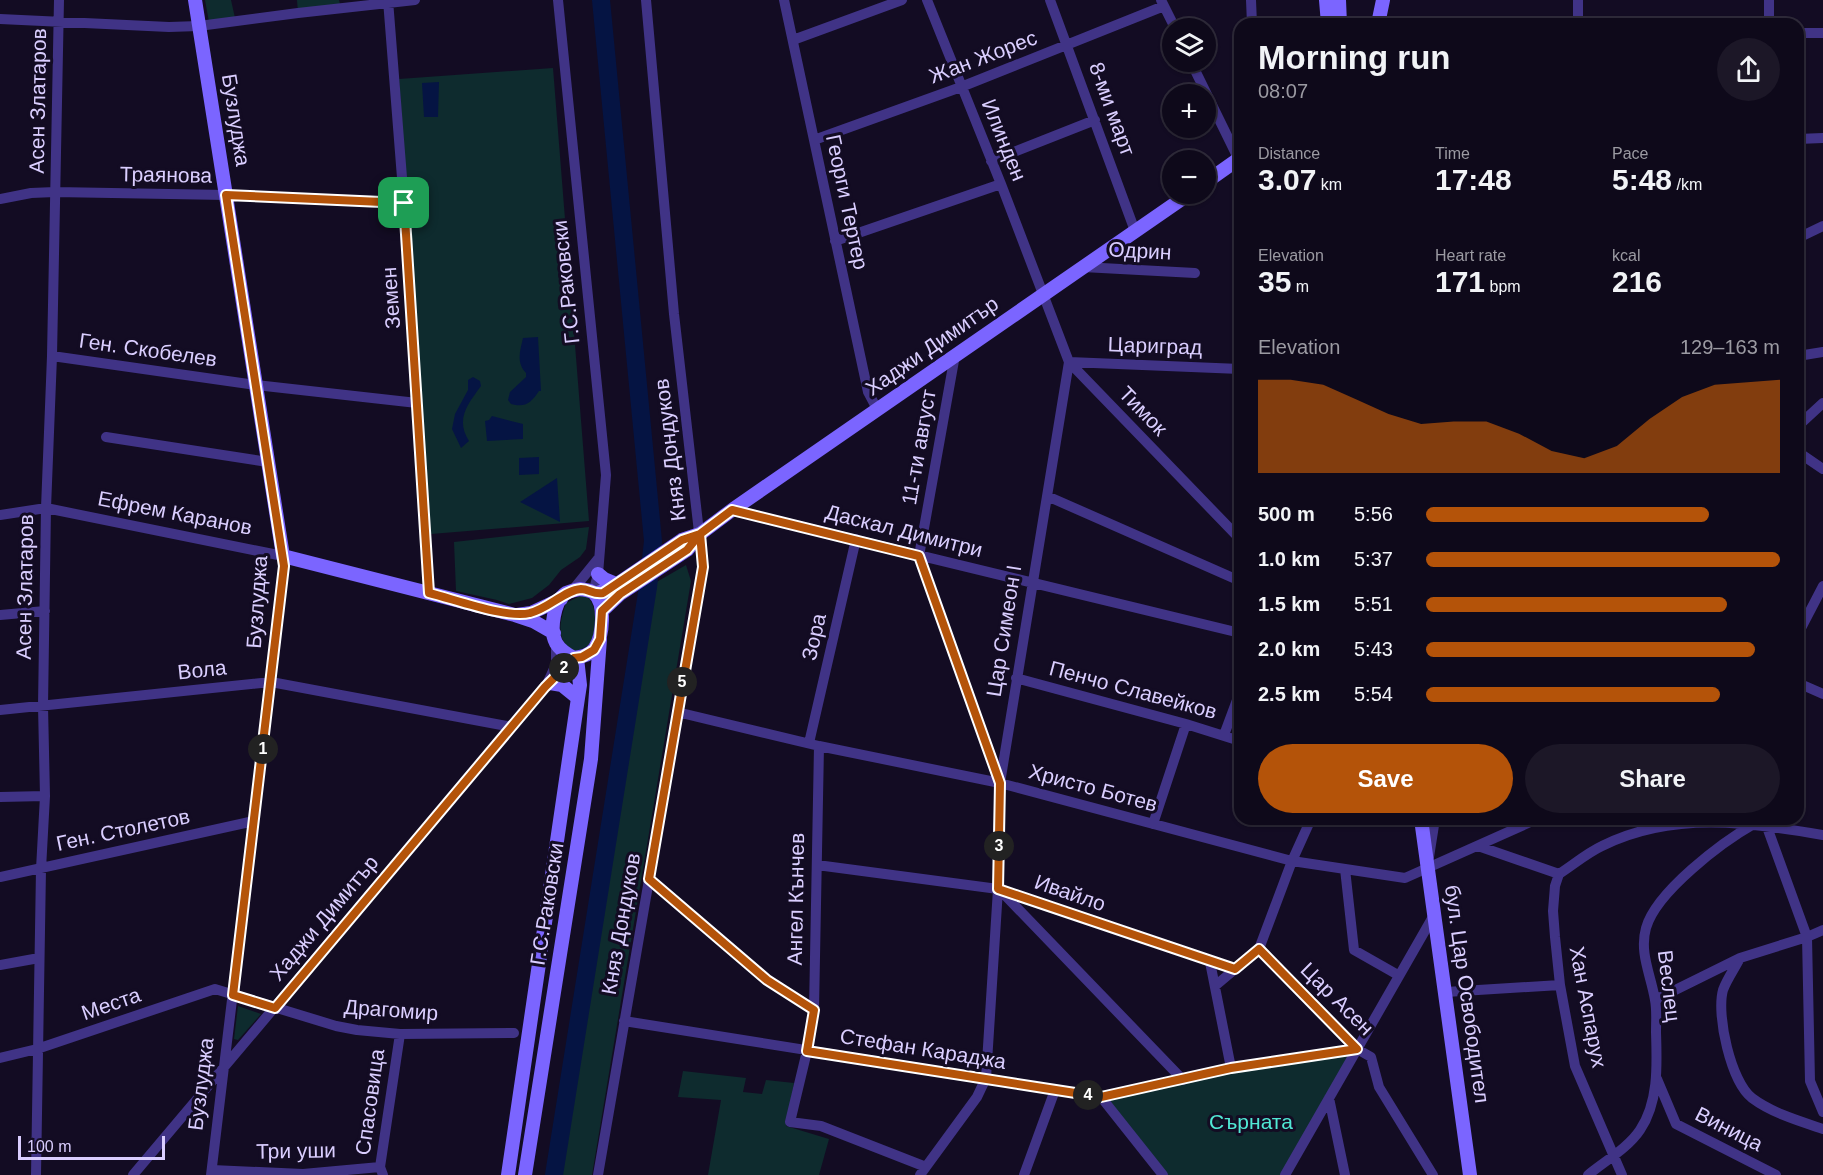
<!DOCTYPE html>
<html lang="en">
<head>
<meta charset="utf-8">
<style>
  :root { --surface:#0e091a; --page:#1c1727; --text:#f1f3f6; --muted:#9b9aa2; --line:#2e2a39; --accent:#b45309 }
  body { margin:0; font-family:Helvetica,sans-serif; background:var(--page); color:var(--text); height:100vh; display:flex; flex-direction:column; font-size:22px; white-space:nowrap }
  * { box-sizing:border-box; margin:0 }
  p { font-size:20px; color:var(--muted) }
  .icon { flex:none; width:33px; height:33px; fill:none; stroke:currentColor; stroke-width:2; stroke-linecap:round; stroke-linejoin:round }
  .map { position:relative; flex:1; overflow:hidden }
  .drawer { position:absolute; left:1234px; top:18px; width:570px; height:807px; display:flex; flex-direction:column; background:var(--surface); border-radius:18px; box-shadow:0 2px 4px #0004,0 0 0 2px var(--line) }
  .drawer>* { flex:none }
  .controls { position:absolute; left:1162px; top:18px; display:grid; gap:12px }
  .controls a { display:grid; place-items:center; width:54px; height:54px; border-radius:50%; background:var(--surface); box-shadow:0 2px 4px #0004,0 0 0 2px var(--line); font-size:30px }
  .scale { position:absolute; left:18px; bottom:15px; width:147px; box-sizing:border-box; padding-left:6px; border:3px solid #daceff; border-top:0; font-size:16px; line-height:21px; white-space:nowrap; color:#daceff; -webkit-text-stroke:4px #130c23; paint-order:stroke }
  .pin { position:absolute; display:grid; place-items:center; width:51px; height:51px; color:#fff; margin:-26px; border-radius:12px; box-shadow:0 3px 9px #0006 }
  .km { position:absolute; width:30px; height:30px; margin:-15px; border-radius:50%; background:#222; color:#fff; font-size:16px; line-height:30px; text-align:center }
  .round { display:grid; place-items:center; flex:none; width:63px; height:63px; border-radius:32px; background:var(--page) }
  .summary { display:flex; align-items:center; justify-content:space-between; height:102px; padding:0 24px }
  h1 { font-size:33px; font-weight:700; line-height:45px }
  .metrics { display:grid; grid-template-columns:repeat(3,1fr); gap:9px; height:102px; padding:6px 24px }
  .metrics div { display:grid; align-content:center }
  .metrics b { font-size:30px; font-weight:700 }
  .metrics small { font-size:16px; font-weight:400 }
  .metrics p { font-size:16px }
  .chart { height:168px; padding:12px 24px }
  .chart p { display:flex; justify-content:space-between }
  .chart svg { width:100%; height:108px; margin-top:6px; fill:var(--accent); opacity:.7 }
  .action { display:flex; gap:12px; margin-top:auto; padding:12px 24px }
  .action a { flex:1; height:69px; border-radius:36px; background:var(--accent); color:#fff; font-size:24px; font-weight:700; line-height:69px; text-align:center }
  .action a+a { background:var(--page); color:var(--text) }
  ul { padding:0 24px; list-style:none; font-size:20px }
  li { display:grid; grid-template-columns:96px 72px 1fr; align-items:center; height:45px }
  li i { height:15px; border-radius:8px; background:var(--accent) }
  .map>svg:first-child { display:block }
</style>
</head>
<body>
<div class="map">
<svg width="1823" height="1175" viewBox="0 0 1823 1175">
  <rect width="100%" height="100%" fill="#130c23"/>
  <!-- green -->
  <path fill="#0e2b2e" d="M205,0H231L235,18L209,22Z
    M297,0H339L340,4L298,13Z
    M553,68L589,521L431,534L399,79Z
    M589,527L586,549L580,557L561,570L549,585L532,598L509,604L497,600L456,591L454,542Z
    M686,565L691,581L592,1175H554L648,587Z
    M580,596L588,597C597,608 599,632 589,644C586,648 581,649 576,651C554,643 560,621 566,603Z
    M238,1006L261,1014L238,1040L234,1039Z
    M1357,1049L1285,1175H1163L1101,1097Z
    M683,1071L746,1078L743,1092L762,1094L766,1080L794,1083L786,1126L829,1139L819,1175H708L721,1100L678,1097Z"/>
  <!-- water -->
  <path fill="#051443" d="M439,82L438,117H424L422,83Z
    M538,337L541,391H539C531,403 525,408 511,404L508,400L510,392L526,377V373C516,362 520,351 523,338Z
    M473,377L480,381L481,386C468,404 455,419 469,441L461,448L452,429L455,414L468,390V380Z
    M492,416L523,424V439L487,441L485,421L489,420Z
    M539,457V474L519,475V458Z
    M557,478L560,522L520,502Z"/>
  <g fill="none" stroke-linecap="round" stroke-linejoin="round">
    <!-- river -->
    <path stroke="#051443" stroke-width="18" d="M554,1175L648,587L653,541L601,0"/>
    <!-- street -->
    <path stroke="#403386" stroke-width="10" d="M388,0L404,203L429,593
      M558,0L606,475L598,574L593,593
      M784,0L868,392L877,409
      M927,0L1001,184L1069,362L1240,539
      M1050,0L1135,231
      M1161,0L1175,28
      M1251,0L1252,24
      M1578,0V24
      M1769,0V24
      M0,19L169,27L199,26L298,13L415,0
      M1798,33H1823
      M793,40L902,0
      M1191,62L1239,160L1240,287
      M1798,139L1823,138
      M814,140L961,87L1164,6
      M991,161L1095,120
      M0,199L31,193L55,192L226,195L404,203
      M1798,238L1823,226
      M835,241L1001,184
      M1083,267L1195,273
      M955,355L919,556L1000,782
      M52,356L256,385L417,403
      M1798,356L1823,352
      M1798,426L1823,403
      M106,437L268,462
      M1798,452L1823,469
      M1047,496L1240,581
      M732,510L1240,633
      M0,515L46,508L283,556L284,566L211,1175
      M572,591L598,559
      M0,615L45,611
      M1798,634L1823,586
      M1016,678L1186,724L1240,741
      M548,682L556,664V643
      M1798,683L1823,694
      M0,710L271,682L512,727
      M677,712L819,746L1000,783L1292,861L1405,878L1537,819
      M1224,735L1240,692
      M809,743L856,539
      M819,746L814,1010L807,1051L790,1122L821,1126L926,1167
      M0,797L45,796
      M1153,824L1186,724
      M1767,827L1807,937L1810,1081L1823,1112
      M1478,846L1559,874C1573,865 1587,853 1602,846C1672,811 1749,822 1823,835
      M1429,857L1435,819
      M817,865L998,889L1235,969
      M1345,869L1354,950L1398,975
      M1559,874L1555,886L1553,911L1555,937L1560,985L1575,1066L1622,1175
      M0,877L254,821
      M649,879L767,980L814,1010
      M1000,890L1183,1080
      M1259,949L1357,1049L1371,1057L1379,1087L1433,1175
      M1740,958C1735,968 1727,979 1723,990C1716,1015 1731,1082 1752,1098C1772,1113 1799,1121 1823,1129
      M1210,962L1231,1068
      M0,965L39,958
      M1215,986L1259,949L1292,861L1311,819
      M1446,992L1560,985
      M1655,1000L1740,958L1807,937L1823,930
      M624,1021L1101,1097L1231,1068L1357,1049
      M0,1058L37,1049L215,989L336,1026L357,1030L400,1034L514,1033
      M1657,1079L1676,1124L1776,1175
      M1101,1097L1163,1175
      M1329,1098L1345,1175
      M212,1170L303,1174L380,1167
      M36,1175L41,869L45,796L43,706L46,508L52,356L59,0
      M133,1175L545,687L574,658
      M383,1175L380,1167L400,1034
      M598,1175L703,567L674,314L646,0
      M920,1175L977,1097L986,1078L998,889L1000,783L1069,362L1240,369
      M1024,1175L1055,1090
      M1285,1175L1434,915
      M1588,1175C1605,1161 1628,1148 1640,1130C1659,1102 1657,1064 1656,1032C1656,1021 1657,1010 1655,1000C1651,975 1639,953 1646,928C1656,892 1722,842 1754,824"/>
    <!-- secondary -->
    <path stroke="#7b65ff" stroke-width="14" d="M195,0L283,556L515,615L533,621L554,633
      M1326,0L1328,24
      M1339,0L1340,24
      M1378,24L1383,0
      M1206,182L1240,158
      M598,574L604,579L616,584
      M580,589C584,590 590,590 594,593C606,603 603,636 595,648C590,655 582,657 574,658C566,654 560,650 556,643C549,630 554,601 566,593C570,591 575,590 580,589Z
      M595,594L610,589L682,540L700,534
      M602,611L620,594L687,550L700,534L732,510L1189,194
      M517,615L531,613L561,599
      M550,683L562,685L578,698
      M1421,819L1470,1175
      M508,1175L578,698L580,685L577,658
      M525,1175L591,759L600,639"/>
  </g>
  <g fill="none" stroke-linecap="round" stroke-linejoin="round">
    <!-- route casing -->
    <g stroke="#fff" stroke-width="12">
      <path id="route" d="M404,203L226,195L284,566L233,995L275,1008L545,687L574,658L582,657L594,650L600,639L602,611L620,594L687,550L700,534L732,510L919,556L1000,783L998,889L1235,969L1259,949L1357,1049L1231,1068L1101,1097L807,1051L814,1010L767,980L649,879L703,567L700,534L682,540L603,593C594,595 589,589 581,589C565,590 548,609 530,613C507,619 454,599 429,593L404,203"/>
    </g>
    <!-- route -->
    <use href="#route" stroke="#b45309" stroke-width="8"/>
  </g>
  <g text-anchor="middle" stroke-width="6" stroke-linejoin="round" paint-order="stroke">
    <!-- street labels -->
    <g font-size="21" fill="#daceff" stroke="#130c23">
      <text transform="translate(983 57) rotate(-21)" y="7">Жан Жорес</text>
      <text transform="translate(38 101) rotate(-89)" y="7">Асен Златаров</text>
      <text transform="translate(1112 109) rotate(70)" y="7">8-ми март</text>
      <text transform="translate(236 120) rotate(81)" y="7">Бузлуджа</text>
      <text transform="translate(1004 140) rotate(68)" y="7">Илинден</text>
      <text transform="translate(166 175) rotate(1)" y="7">Траянова</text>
      <text transform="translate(847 202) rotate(78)" y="7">Георги Тертер</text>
      <text transform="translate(1140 251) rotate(3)" y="7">Одрин</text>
      <text transform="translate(566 282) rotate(-96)" y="7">Г.С.Раковски</text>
      <text transform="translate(391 298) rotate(-94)" y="7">Земен</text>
      <text transform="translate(932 346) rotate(-35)" y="7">Хаджи Димитър</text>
      <text transform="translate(1155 346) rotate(2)" y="7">Цариград</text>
      <text transform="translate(148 350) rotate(8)" y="7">Ген. Скобелев</text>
      <text transform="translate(1143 411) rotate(46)" y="7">Тимок</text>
      <text transform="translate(919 447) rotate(-80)" y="7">11-ти август</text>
      <text transform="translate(670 450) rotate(-97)" y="7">Княз Дондуков</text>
      <text transform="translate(175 513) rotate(11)" y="7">Ефрем Каранов</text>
      <text transform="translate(904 531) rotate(14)" y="7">Даскал Димитри</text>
      <text transform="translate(25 587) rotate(-89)" y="7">Асен Златаров</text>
      <text transform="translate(257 602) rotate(-86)" y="7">Бузлуджа</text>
      <text transform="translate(1004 631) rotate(-81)" y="7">Цар Симеон I</text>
      <text transform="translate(814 637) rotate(-77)" y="7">Зора</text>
      <text transform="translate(202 670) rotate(-6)" y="7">Вола</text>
      <text transform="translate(1133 690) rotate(15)" y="7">Пенчо Славейков</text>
      <text transform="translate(1093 788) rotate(15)" y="7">Христо Ботев</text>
      <text transform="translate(123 830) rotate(-12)" y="7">Ген. Столетов</text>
      <text transform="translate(1070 893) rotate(19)" y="7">Ивайло</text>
      <text transform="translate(796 899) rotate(-89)" y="7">Ангел Кънчев</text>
      <text transform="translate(547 904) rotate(-81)" y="7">Г.С.Раковски</text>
      <text transform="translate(324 918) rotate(-50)" y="7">Хаджи Димитър</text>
      <text transform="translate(621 924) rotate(-80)" y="7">Княз Дондуков</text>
      <text transform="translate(1669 986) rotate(83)" y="7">Веслец</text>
      <text transform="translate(1467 994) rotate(82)" y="7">бул. Цар Освободител</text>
      <text transform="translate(1337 999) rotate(45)" y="7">Цар Асен</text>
      <text transform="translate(111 1004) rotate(-19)" y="7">Места</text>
      <text transform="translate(1588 1007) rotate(79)" y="7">Хан Аспарух</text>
      <text transform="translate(391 1010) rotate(4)" y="7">Драгомир</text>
      <text transform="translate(923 1049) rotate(9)" y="7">Стефан Караджа</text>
      <text transform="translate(201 1084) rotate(-83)" y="7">Бузлуджа</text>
      <text transform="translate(370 1102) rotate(-82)" y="7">Спасовица</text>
      <text transform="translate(1729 1129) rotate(27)" y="7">Виница</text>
      <text transform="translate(296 1151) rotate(-1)" y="7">Три уши</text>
    </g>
    <!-- park labels -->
    <g font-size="21" fill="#51e8d5" stroke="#130c23">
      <text x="1251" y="1129">Сърната</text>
    </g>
  </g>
</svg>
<div class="controls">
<a><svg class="icon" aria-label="layers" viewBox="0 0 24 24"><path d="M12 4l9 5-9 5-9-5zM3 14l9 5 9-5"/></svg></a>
<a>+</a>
<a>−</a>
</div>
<div class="scale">100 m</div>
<div class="pin" style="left:404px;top:203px;background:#1e9e55"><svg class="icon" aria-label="arrive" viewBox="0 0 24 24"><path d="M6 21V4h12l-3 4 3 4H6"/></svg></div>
<b class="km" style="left:263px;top:749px">1</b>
<b class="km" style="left:564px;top:668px">2</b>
<b class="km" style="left:999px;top:846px">3</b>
<b class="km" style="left:1088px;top:1095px">4</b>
<b class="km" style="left:682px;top:682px">5</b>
<section class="drawer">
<div class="summary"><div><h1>Morning run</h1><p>08:07</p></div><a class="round"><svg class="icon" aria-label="share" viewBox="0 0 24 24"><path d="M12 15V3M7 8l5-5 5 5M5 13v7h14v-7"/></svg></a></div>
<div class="metrics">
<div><p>Distance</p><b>3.07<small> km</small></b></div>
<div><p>Time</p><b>17:48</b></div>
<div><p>Pace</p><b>5:48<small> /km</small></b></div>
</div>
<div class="metrics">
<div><p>Elevation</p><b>35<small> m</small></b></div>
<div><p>Heart rate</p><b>171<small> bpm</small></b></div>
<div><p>kcal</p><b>216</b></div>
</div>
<div class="chart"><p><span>Elevation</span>129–163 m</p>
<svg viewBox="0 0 160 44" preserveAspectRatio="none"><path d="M0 44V6L10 6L20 8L30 14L40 20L50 24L60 23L70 23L80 28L90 35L100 38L110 33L120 22L130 13L140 8L150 7L160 6V44z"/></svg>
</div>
<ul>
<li><b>500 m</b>5:56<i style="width:80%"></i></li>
<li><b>1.0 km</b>5:37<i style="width:100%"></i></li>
<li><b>1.5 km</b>5:51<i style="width:85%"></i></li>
<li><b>2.0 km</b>5:43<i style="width:93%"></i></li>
<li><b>2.5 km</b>5:54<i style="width:83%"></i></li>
</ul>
<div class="action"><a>Save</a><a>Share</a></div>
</section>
</div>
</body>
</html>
